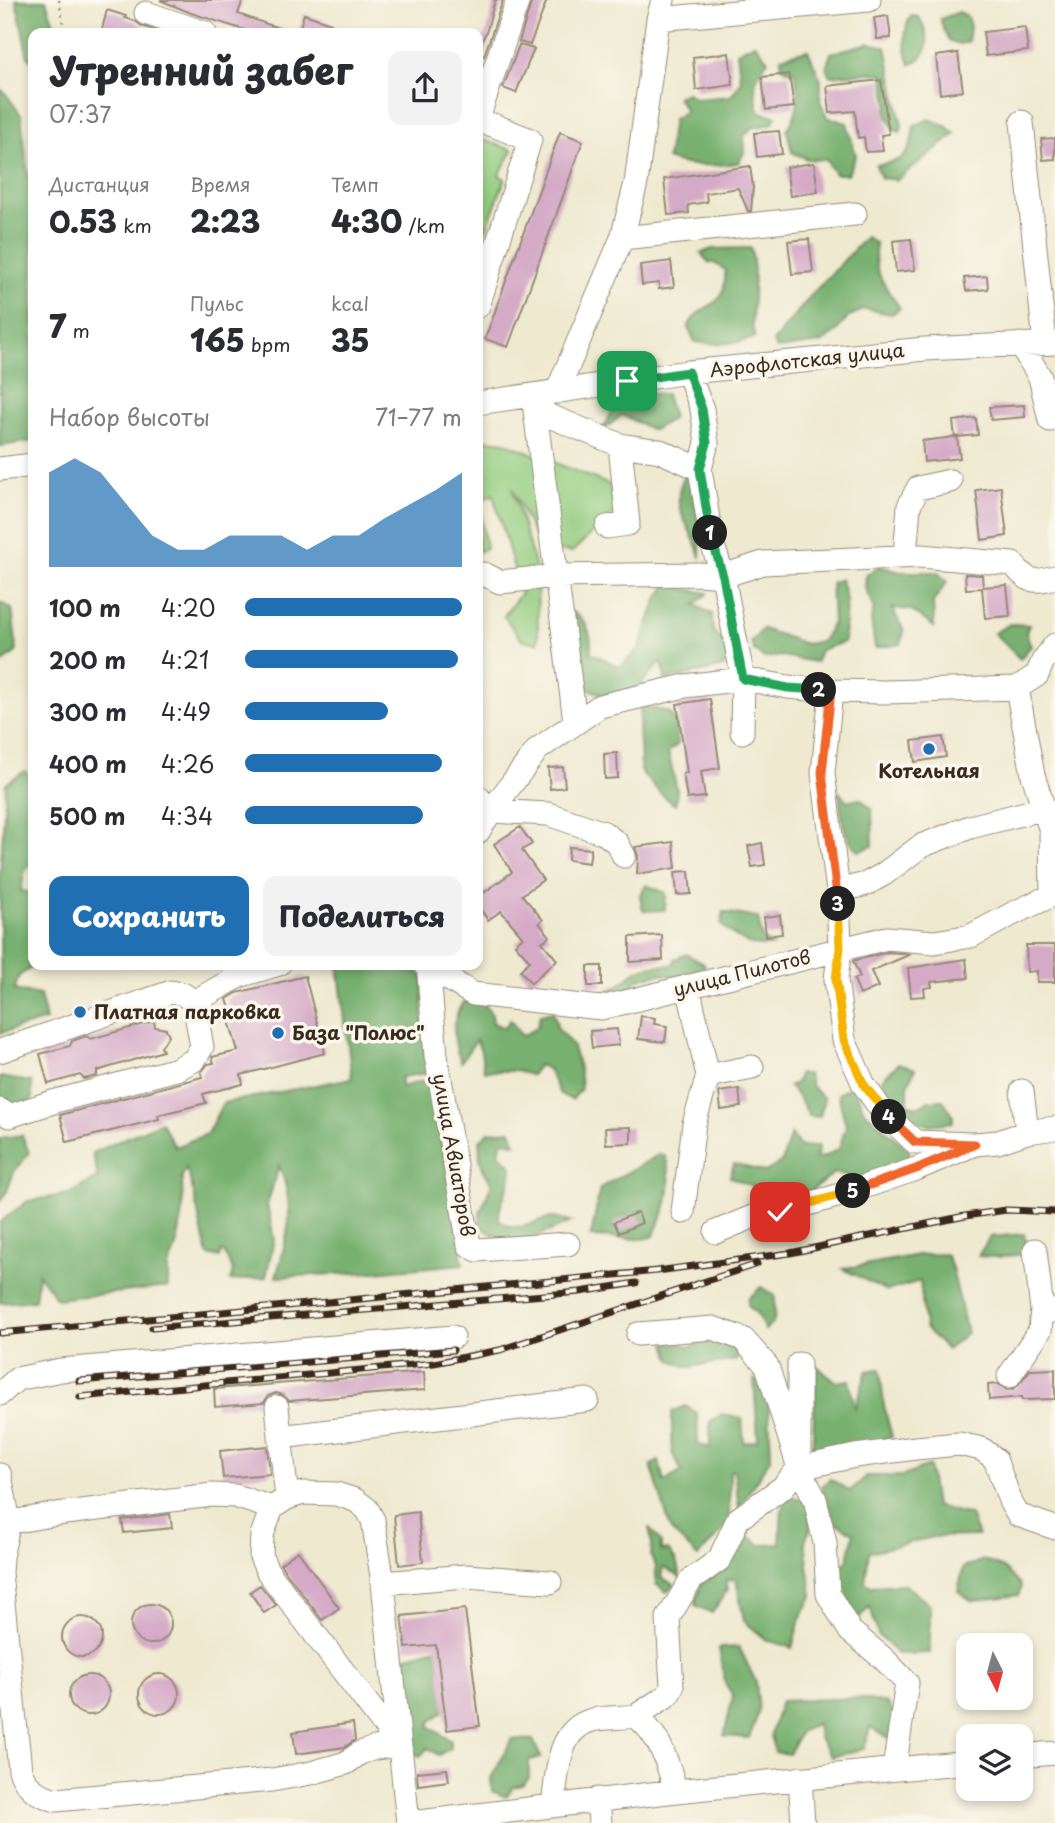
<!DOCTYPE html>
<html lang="ru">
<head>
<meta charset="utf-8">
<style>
  :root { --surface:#fff; --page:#f2f2f3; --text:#2b2b33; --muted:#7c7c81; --accent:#1f6fb2 }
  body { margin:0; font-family:"Playpen Sans",sans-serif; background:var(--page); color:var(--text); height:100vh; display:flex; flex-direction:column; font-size:26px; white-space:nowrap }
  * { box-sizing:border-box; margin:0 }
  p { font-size:23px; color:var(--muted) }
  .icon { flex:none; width:38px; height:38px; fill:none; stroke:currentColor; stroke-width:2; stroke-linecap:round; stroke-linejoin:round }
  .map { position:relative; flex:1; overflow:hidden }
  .panel { position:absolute; left:28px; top:28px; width:455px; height:942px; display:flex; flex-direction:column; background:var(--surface); border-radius:14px; box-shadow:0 4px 10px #0003 }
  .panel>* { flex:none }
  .needle { width:46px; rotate:174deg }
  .fabs { position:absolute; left:956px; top:1633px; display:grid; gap:14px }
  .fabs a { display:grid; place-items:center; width:77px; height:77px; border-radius:14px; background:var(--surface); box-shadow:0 4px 10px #0003; font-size:35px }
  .pin { position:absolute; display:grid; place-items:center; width:60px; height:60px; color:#fff; margin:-30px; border-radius:14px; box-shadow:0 4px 10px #0006 }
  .km { position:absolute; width:35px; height:35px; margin:-18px; border-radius:50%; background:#222; color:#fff; font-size:19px; line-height:35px; text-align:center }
  .round { display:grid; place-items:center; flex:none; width:74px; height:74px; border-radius:14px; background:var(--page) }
  .headline { display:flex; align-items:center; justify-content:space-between; height:119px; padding:0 21px }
  h1 { font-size:38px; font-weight:800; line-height:52px }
  .stats { display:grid; grid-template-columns:repeat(3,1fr); gap:10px; height:119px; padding:7px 21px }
  .stats div { display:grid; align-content:center }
  .stats b { font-size:30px; font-weight:800 }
  .stats small { font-size:19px; font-weight:400 }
  .stats p { font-size:19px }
  .chart { height:196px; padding:14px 21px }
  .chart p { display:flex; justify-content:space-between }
  .chart svg { width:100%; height:126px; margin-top:7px; fill:var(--accent); opacity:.7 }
  .primary-button { display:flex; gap:14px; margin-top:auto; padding:14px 21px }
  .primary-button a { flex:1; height:80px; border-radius:14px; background:var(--accent); color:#fff; font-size:28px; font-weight:800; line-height:80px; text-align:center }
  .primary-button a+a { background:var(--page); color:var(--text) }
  ul { padding:0 21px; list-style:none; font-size:23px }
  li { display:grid; grid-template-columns:112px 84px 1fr; align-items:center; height:52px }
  li i { height:18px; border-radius:9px; background:var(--accent) }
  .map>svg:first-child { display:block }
</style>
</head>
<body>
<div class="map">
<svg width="1055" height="1823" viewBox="0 0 1055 1823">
  <rect width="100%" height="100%" fill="#fbf7ec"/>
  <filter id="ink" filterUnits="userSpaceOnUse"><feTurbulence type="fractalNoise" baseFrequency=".0143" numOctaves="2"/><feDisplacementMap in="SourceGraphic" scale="14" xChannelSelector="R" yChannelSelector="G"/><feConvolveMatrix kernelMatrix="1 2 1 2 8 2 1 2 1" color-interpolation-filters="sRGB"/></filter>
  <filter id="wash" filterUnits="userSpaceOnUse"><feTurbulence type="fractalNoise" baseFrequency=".00686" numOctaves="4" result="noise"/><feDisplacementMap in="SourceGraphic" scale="28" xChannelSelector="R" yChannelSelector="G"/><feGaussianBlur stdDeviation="1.57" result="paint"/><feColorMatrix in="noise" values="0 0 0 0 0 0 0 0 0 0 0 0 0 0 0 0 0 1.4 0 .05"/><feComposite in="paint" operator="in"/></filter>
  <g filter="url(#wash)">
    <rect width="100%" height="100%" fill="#efe9d0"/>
    <!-- green -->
    <path fill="#94cd81" stroke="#687c50" stroke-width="2" d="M478,138L513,150L499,175L505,179L478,251Z
      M478,439L504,442L610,485L615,512L572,552L540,549L512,488L537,572L538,643L521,639L504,616L521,593L493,494L479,502L486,548L478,552Z"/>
    <!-- forest -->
    <path fill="#77b06f" stroke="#596d46" stroke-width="2" d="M16,0H46L54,24V33H33V63L28,57Z
      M959,12L967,16L970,27L968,42L959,44L948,40L940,19Z
      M911,16L919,17C930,36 933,54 910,65C905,48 902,31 911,16Z
      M754,43L768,60C752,81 753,87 759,112L776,116L772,124L752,128L744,136L745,151L738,163C716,166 689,168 667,159L673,119L686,111L677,97L687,93L697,99L731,96L741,82L737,52Z
      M869,43L886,47L902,126L900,132L894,130L886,113L888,103L883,74C866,72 848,74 831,76L826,68L831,53Z
      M808,50L821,81L820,101L827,117L847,123L856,156L848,174H835L826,160L807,159L792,152L787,130C800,111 800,95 795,73L782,67L781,57Z
      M0,89L6,94L21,115L28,175L33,177V441L0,446Z
      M929,119L946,126L955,134L897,180L881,178L876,165C906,161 910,156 914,126Z
      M866,237L876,244C871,270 886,288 900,308L892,314L864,309L848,317L835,333L821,343L777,349L773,342L814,292Z
      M751,248L754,270L752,326L755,338C734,344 716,345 695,342L688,328C700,298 727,315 725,270L714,263H709L701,253L712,249Z
      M636,393L666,394L673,418L653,430L622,415L601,432L617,403Z
      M685,475L691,481L701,531L700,558C695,527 666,511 685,475Z
      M879,566L900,572H937L947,582L933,602L934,627L911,610L892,608L904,631L901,644L875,648L871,619L874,607L865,588L866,575Z
      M841,579L846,600L844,642L820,650L816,662L782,656L763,658L754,650L751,642L763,629L806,644L822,641L833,623L831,583Z
      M666,586L708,593L695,605L712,614L713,631L733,651L723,667L665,680L662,661L637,689L602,695L583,686V675L577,664L572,612C588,620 592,636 591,653L620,667L639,649L656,602Z
      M0,602L12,609L17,651L0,665Z
      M1010,624L1029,625L1026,633L1031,646L1020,659L994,633Z
      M641,706L669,712L675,721L678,744L668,752L677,790L675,805L661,794L640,771C643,748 636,732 641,706Z
      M25,771L33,781V864L25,869L21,891L33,893V964H37L19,976L14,990L40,995L46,1020L1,1033L0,877L6,783Z
      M839,792L847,801L861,799L872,809L873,846L858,851C842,835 841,814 839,792Z
      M646,885L666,893L665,910L643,911L640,896Z
      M724,912L758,918L762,939L772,945C749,950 738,938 721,925Z
      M686,954L704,964L706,974L689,977L658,974L635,980L634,987L614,996L609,990C624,985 627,976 638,970C649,965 662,965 673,965L675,959Z
      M338,964H404L423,976V1042L429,1073L401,1077V1087L431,1079L463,1264L373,1272L276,1277C289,1234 296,1208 279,1165L267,1205L274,1239L266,1277L230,1281L233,1271L224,1252L221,1251L220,1258L208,1255C199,1226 197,1196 186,1168L182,1176L183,1211L177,1245L168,1267V1287L57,1299L38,1274L35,1300L0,1303V1222L28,1201L69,1194L98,1177L92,1153L161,1122L175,1147L207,1134L223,1103L352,1078Z
      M464,1002L484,1003L492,1015L493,1023L504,1028L510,1020L522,1036L537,1027L540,1015L553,1012L558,1029L572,1045L579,1068L581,1089L572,1100L560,1094L548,1069L539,1065L531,1075L516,1071H484L481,1051L476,1040L461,1062C453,1042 449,1020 464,1002Z
      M899,1063L915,1069L908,1085V1104L917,1107L928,1101L943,1100L953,1115V1122L927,1125L898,1111L882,1079Z
      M799,1074H808C810,1086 814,1091 824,1098L820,1117L809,1116L797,1095L788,1086L796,1083Z
      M0,1077L32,1082V1100L18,1104L0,1102Z
      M854,1085L864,1111L909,1150L910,1159L862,1178L834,1173L810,1192L772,1204L752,1186L730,1177L734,1164L765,1172L782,1162L791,1133L800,1147L819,1146L816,1158L824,1157L839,1149L846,1126L838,1094Z
      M511,1130L516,1144L506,1141L501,1143L499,1154L512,1166C513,1186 498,1200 499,1220C520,1237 533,1218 554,1218C559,1218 565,1221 571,1222C540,1235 507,1253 480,1225V1213L492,1183C481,1168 478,1158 480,1140L489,1132Z
      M22,1135L29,1153L14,1172L7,1191L0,1201V1138Z
      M660,1154L665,1156C671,1173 671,1197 663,1214C660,1222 656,1227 654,1236L644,1239L591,1237L600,1188Z
      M1024,1234L1028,1249L1024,1254L998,1257L978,1256L990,1237Z
      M946,1254L952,1268L967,1333L947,1350L925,1328L920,1281L887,1291L843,1269L918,1255Z
      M761,1287L775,1296L774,1321L765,1330L758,1315L748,1305V1299Z
      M715,1340L738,1351L737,1360L688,1367L671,1360L666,1343H680L690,1347Z
      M817,1366L837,1382L849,1380L855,1408L867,1371L880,1369L884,1406L892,1437L843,1451L812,1453Z
      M754,1379L768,1388L771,1457L739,1508L734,1471H730L729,1523L698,1557L671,1530L651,1465L659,1461L664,1482L682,1471L672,1453V1412L685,1406L697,1413L698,1444L710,1448V1422L722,1414L742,1418L744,1443L758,1440Z
      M929,1466L935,1506L970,1515L978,1536L933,1537L869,1552L865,1582L871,1586L904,1584L930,1605V1653L897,1654L878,1635L870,1606L856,1622L843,1608L834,1575L848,1559L854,1533L834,1522L822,1486L830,1479L850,1491L867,1476H903Z
      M787,1496L808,1500L811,1528L805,1540L812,1596L800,1619L792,1648L767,1640L744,1621L736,1579L726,1580L728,1589L712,1613L695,1605L701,1584L729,1567L746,1534L760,1545L780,1544L782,1508Z
      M649,1527L661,1543V1551L668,1550L676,1561L680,1577L663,1567L661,1577L674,1585L667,1592L656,1584V1566L651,1557L652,1544Z
      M983,1560L1004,1568L1021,1586L1019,1595L972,1601L958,1591L963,1568Z
      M739,1647L756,1682L759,1711L749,1738L724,1736L733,1696L725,1683L719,1648Z
      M437,1648L445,1710L431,1721L429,1726L451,1741L450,1748L439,1755L428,1748L420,1756L411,1752L407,1735L412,1726L406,1720L400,1658Z
      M860,1698L887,1704L902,1726L896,1742L870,1727L864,1749L831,1757L819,1738L817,1723L800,1732L789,1754L774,1752L771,1733L781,1701Z
      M512,1739L533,1740L541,1758L529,1760V1778L523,1785L513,1787L506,1797L492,1791L491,1778Z"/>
    <g id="blocks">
      <!-- building -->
      <path fill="#d5aac7" d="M160,0H243L238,14L287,31V33H247L248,31L191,13Z
        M495,0H503L484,56L478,53V50L487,30Z
        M532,0H547L530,45L519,42Z
        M107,10L126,16L125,18L135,21L142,26L162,33H101Z
        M304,14L331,23L328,33H298Z
        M888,16L891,38L877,39L874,18Z
        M1025,27L1028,51L986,56L983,32Z
        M519,45L534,49L516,93L503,88Z
        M729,53L733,85L696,90L693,57Z
        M958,53L963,91L940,94L936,56Z
        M789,74L794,107L766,110L762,77Z
        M881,80L889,134L881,135L883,151L866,152L864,137L858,138L855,111L830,113L827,86Z
        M779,131L782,154L757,157L754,133Z
        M560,132L583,141L508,347L485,339Z
        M1055,138V159L1043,160L1041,139Z
        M814,163L818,192L790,196L786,167Z
        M750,166L753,187L751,211H748L738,188L706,193L707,202L688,205L689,213L668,215L664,179Z
        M809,239L813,272L792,274L788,241Z
        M911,239L915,270L896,272L893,241Z
        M671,261L674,287L659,289V283L642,285L640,265Z
        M987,276L988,289L966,291L964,278Z
        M1024,405L1025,417L991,420L989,407Z
        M976,418L978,435L957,437L960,458L924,462L922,441L955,437L953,421Z
        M1001,487L1007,536L982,540L976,490Z
        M965,574L982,575L983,587L1007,585L1010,616L985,618L982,588L966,589Z
        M710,699L720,768L701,771L705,797L687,799L683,773H687L677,704Z
        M943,737L946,757L915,762L912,741Z
        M617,753L618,778L605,779L604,754Z
        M563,767L565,787L550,789L548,768Z
        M520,827L532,844L522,850L543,880L522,895L543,920L539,923L550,936L542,942L557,960L531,983L520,970L530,961L515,944L523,937L501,911L488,920L478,906V897L512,872L494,844Z
        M673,842L676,868L637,874L638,856L635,847Z
        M762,843L765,865L752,867L748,846Z
        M569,847L591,849L589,863L568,860Z
        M689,871L691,894L677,895L675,872Z
        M780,915L782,934L766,936L764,917Z
        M662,935L663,960L630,962V937Z
        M1026,945H1055V982H1037V971L1027,972Z
        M888,952L911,954L871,971L878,987L860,995L854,979L860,977L853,961Z
        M966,959L968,978L931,982L932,987L924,988L925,996L911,997L908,968Z
        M588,966H602V986H588Z
        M305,976L325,1053L241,1075L243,1084L203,1094L206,1103L158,1115L159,1119L67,1142L60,1115L202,1077L201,1072L208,1064L214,1063L212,1057L238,1051L229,1021L233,1019L227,999L237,993Z
        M641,1016L655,1018L654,1024L667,1026L665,1042L638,1039Z
        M154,1021L155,1027L166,1029L169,1035L161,1047L163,1051L97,1071V1076L84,1079L80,1075L48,1084L40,1054L70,1046L72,1041L86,1036L91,1039Z
        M617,1029L619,1045L592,1048L590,1031Z
        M739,1089L741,1107L721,1110L719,1092Z
        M631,1127V1143L606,1144L605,1128Z
        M638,1212L642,1223L619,1233L614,1222Z
        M1055,1369V1399L1022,1400V1397L989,1400L988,1385L998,1384L1007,1390L1014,1389L1030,1370Z
        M424,1372L425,1390L289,1401L283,1395L276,1393L268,1396L264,1403L215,1407L214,1389Z
        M267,1446L270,1474L223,1478L220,1451Z
        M418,1512L423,1562L399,1565L394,1515Z
        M170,1514L172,1528L124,1533L122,1520Z
        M298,1551L339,1608L322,1620L280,1564Z
        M260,1585L276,1605L264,1613L250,1592Z
        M131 1624a20 20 0 1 1 40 0a20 20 0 1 1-40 0Z
        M465,1609L480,1726L447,1730L436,1645L406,1648L402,1616Z
        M62 1637a20 20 0 1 1 40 0a20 20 0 1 1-40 0Z
        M139 1694a20 20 0 1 1 40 0a20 20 0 1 1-40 0Z
        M69 1695a20 20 0 1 1 40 0a20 20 0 1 1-40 0Z
        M353,1723L355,1740L345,1747L296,1754L293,1732Z
        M447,1769L449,1781L418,1785L417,1772Z"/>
    </g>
  </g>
  <g filter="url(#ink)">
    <use href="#blocks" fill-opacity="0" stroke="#958a77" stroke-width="2"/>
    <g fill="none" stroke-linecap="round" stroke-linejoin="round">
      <!-- minor casing -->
      <g stroke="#958a77" stroke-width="25">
        <path id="minor" d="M146,13L205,33
          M658,19L869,0
          M478,118L518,0
          M478,122L493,125L530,140L478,306
          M1022,122L1045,343
          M622,238L855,214
          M1020,344L1040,377L1050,420
          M688,372L702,409L707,443L700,469L712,543L723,576L743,679L742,732
          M557,392L622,238L636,183L658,19L663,0
          M533,395L575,721
          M533,395L547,415L620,445L660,451L700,469
          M478,403L688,372L925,349L1055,343
          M0,469L33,465
          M607,527L628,524L620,445
          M905,556L909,506L918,488L950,481
          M478,575L484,574L500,582L556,576L698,574L723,576L763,563L921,556L1013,564C1028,582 1032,583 1055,577
          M1017,688L1033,775L1051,831L1052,895
          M831,691L823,773L838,891L840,948L836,979L844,1040L864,1085L882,1111L915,1142L975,1144
          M478,797L491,811L548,814L604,833L617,843L624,856
          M478,832L491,811L538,749L600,706L685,686L743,679L788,687L831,691L886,692L1017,688L1037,675L1043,661L1055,645
          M838,891L866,884L884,874L921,846L970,827L1045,808
          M424,964L473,994L601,1008L887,938L934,942L971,936L1016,912L1055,894
          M428,964L436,1056L469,1245L477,1250L568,1244
          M194,1002L239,976L279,964
          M0,1051L171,992L183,994L194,1002L202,1047L194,1060L177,1069L56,1101L9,1116L0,1110
          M708,1076L752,1067
          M1022,1091L1027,1132
          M683,1212L694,1124L708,1076L688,986
          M716,1232L764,1212H780L837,1196L916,1169L975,1144L998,1142L1027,1132L1055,1128
          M1035,1250L1042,1310L1055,1311
          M638,1334L713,1328L743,1339L767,1366L799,1468L815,1499L825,1543L828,1594L850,1631L884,1659L907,1683L894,1769
          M1009,1376L1040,1330L1042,1310
          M0,1394L17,1379L61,1370L453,1337
          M277,1407L287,1498
          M280,1437L587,1400
          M799,1468L855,1456L916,1448L959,1444L982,1449L995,1459L1011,1503L1018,1515L1055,1528
          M0,1475L9,1522L1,1557L0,1573L20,1770C27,1789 37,1794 56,1800L272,1780L311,1773L346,1763L360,1753L375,1748L399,1745
          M0,1524L57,1514L212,1495L235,1496L272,1508
          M383,1583L466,1576L550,1582
          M636,1716L668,1695L672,1687L668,1618L691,1580L719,1560L738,1519L783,1487L799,1468V1364
          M399,1745L268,1572L261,1557L262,1535L272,1508L287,1498L303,1493L336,1494L355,1500L367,1509L373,1520L383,1583L408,1823
          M1020,1756L1055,1753
          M800,1778L803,1823
          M598,1799L600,1823
          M553,1804C558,1774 556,1730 592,1720C606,1717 622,1718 636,1716C662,1738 666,1760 676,1791
          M411,1823L676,1791L968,1762"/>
      </g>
      <!-- path -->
      <path stroke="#958a77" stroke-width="2.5" stroke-dasharray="2 5" stroke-linecap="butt" d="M59,0L65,33"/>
      <!-- minor -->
      <use href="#minor" stroke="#fff" stroke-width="23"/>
      <!-- rail casing -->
      <g stroke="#3b2a1e" stroke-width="7">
        <path id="rail" d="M152,1328L580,1292L636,1283
          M0,1333L657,1271L790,1253L965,1216L1006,1210L1055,1212
          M79,1381L453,1350
          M80,1397L434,1363L500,1350L757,1264"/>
      </g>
      <!-- rail -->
      <use href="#rail" stroke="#fbf7ec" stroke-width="4.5" stroke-dasharray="13" stroke-linecap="butt"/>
    </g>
  </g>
  <g fill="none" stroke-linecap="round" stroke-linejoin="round" filter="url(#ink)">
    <!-- split-1 casing -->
    <g stroke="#fff" stroke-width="14">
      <path id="split-1" d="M627,381L688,372L702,409L707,443L700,469L710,533"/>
    </g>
    <!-- split-2 casing -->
    <g stroke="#fff" stroke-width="14">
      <path id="split-2" d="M710,533L723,576L743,679L788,688L819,690"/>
    </g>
    <!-- split-3 casing -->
    <g stroke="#fff" stroke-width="14">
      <path id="split-3" d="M819,690L831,691L822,773L838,904"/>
    </g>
    <!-- split-4 casing -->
    <g stroke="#fff" stroke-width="14">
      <path id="split-4" d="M838,904L840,948L836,979L844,1040L864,1085L889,1117"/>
    </g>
    <!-- split-5 casing -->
    <g stroke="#fff" stroke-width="14">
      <path id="split-5" d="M853,1191L916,1169L975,1144L915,1142L889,1117"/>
    </g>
    <!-- split-6 casing -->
    <g stroke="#fff" stroke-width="14">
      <path id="split-6" d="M780,1212L853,1191"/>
    </g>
    <!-- split-1 -->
    <use href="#split-1" stroke="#22a559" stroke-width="9"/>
    <!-- split-2 -->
    <use href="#split-2" stroke="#22a559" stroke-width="9"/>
    <!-- split-3 -->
    <use href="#split-3" stroke="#f0652b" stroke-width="9"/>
    <!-- split-4 -->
    <use href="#split-4" stroke="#f5b400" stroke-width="9"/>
    <!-- split-5 -->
    <use href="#split-5" stroke="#f0652b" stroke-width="9"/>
    <!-- split-6 -->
    <use href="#split-6" stroke="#f5b400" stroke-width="9"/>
  </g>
  <!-- markers -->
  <g fill="#1f6fb2" stroke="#fbf7ec" stroke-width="2.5">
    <circle cx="929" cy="749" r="7"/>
    <circle cx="80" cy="1012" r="7"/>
    <circle cx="278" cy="1033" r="7"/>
  </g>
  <g text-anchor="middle" stroke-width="7" stroke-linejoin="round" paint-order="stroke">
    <!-- street labels -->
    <g font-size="19" fill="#3b2a1e" stroke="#fbf7ec">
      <text transform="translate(807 360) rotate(-6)" y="7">Аэрофлотская улица</text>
      <text transform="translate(742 973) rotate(-14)" y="7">улица Пилотов</text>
      <text transform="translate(454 1155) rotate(80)" y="7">улица Авиаторов</text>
    </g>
    <!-- poi labels -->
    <g font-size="19" font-weight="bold" fill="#3b2a1e" stroke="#fbf7ec" text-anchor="start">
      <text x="929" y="778" text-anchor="middle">Котельная</text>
      <text x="94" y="1019">Платная парковка</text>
      <text x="292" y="1040">База "Полюс"</text>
    </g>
  </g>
</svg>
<div class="fabs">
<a><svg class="needle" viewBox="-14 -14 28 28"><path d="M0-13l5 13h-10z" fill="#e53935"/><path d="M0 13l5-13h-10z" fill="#7c7c81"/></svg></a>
<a><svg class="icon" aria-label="layers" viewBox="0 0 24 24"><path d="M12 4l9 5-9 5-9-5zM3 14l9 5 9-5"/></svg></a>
</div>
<div class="pin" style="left:627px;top:381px;background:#1e9e55"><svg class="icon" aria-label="arrive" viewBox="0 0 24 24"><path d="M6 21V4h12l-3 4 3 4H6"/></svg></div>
<div class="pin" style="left:780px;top:1212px;background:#d93025"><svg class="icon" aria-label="check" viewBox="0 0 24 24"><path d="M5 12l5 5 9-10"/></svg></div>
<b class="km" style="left:710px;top:533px">1</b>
<b class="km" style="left:819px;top:690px">2</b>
<b class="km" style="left:838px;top:904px">3</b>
<b class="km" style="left:889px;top:1117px">4</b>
<b class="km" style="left:853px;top:1191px">5</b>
<section class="panel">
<div class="headline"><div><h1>Утренний забег</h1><p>07:37</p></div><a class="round"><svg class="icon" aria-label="share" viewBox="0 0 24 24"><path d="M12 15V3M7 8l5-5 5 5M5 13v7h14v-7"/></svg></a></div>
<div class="stats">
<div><p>Дистанция</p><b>0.53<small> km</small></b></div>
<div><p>Время</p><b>2:23</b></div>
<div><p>Темп</p><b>4:30<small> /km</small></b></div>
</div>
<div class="stats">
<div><b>7<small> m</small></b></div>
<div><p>Пульс</p><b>165<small> bpm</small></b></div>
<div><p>kcal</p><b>35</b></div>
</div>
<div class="chart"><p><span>Набор высоты</span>71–77 m</p>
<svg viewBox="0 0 160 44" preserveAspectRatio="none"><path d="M0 44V11L10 6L20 11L30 22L40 33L50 38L60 38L70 33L80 33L90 33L100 38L110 33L120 33L130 27L140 22L150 17L160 11V44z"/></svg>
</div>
<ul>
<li><b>100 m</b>4:20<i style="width:100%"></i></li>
<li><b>200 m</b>4:21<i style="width:98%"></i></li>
<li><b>300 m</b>4:49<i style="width:66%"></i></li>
<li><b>400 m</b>4:26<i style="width:91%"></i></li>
<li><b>500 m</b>4:34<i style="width:82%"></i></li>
</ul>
<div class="primary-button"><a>Сохранить</a><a>Поделиться</a></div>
</section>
</div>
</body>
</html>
